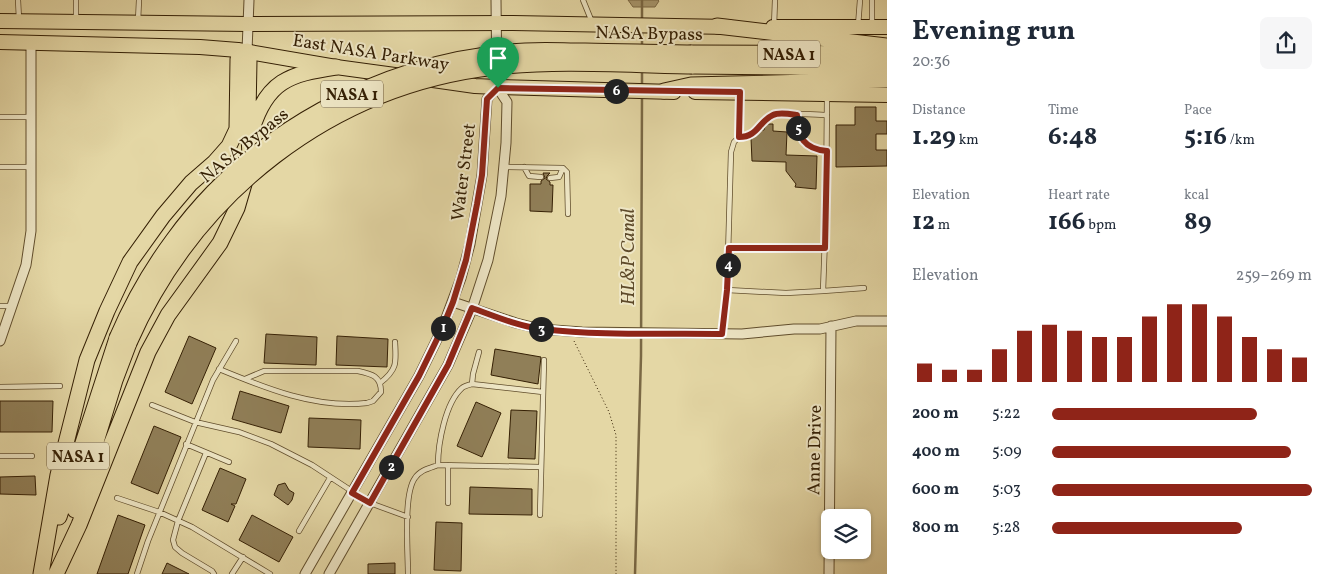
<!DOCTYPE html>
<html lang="en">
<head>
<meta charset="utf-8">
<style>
  :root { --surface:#fff; --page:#f6f6f7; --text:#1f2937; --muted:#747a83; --accent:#8f2418 }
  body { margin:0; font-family:Vollkorn,serif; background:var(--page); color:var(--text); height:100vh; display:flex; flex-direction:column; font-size:19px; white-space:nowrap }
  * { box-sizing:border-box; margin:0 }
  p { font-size:16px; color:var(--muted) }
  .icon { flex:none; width:28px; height:28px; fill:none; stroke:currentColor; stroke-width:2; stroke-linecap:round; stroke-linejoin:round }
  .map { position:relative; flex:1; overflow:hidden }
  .drawer { display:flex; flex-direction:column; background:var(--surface); width:450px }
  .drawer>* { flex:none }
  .buttons { position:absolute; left:821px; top:509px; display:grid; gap:10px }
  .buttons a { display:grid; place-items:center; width:50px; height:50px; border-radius:8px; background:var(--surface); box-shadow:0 1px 4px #0004; font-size:25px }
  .pin { position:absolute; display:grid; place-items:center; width:42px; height:42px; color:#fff; margin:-51px -21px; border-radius:50% 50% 50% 0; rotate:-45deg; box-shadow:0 0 5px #0007 }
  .pin .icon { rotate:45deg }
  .km { position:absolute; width:25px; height:25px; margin:-12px; border-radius:50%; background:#222; color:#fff; font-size:14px; line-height:25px; text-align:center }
  .round { display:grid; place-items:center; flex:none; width:52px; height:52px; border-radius:8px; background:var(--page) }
  .overview { display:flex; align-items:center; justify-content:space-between; height:85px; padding:0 25px }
  h1 { font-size:28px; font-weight:700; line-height:38px }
  .metrics { display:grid; grid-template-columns:repeat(3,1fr); gap:8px; height:85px; padding:5px 25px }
  .metrics div { display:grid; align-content:center }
  .metrics b { font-size:25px; font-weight:700 }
  .metrics small { font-size:14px; font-weight:400 }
  .metrics p { font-size:14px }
  .chart { height:140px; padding:10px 25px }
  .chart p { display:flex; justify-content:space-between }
  .chart svg { width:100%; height:90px; margin-top:5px; stroke:var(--accent); stroke-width:6 }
  ul { padding:0 25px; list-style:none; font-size:16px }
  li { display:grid; grid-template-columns:80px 60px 1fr; align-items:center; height:38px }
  li i { height:12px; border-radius:6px; background:var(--accent) }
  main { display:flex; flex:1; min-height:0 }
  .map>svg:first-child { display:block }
</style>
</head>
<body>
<main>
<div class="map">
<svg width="887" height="574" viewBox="0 0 887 574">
  <rect width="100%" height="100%" fill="#e4d7a5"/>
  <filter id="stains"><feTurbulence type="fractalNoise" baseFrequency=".004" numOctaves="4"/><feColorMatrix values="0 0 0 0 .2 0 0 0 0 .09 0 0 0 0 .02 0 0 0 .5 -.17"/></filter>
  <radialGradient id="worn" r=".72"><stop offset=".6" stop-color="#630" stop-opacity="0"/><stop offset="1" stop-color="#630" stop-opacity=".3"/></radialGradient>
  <!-- water -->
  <path fill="#a8986e" stroke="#7a6844" d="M628,0H658L659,1L655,7H633Z"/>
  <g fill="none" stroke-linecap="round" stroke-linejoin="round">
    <!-- stream -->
    <path stroke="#7a6844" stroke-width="2.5" d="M642,21V0
      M642,46V29
      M642,86V69
      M635,574L641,356L642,96"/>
  </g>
  <!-- building -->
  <path fill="#907f58" stroke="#341f04" d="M855,107H876V121H887V134H876V150H887V166L836,167V125H855Z
    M766,124H773V131L787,132L786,155L817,156L816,189L795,187L796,184L786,171V162L752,161L751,138L761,130H764Z
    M543,173H550L547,176L546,179L550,182V185H553L552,212L530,211V184H541V181L545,178Z
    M266,334L317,337L316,365L264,363Z
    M189,336L216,348L192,404L165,392Z
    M337,336L388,339L387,367L336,365Z
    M495,349L541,357L538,384L491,375Z
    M240,391L289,406L281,433L232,419Z
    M0,401H53L52,432H0Z
    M476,402L501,413L482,457L457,446Z
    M511,410L537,411L535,459L508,458Z
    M309,418L361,420L360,449L308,447Z
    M154,426L181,437L158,494L131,483Z
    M220,468L246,479L236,504H231L235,506L228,522L202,510Z
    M35,476L36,495L0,494V477Z
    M285,483L289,490L294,493L292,500L288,505L274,495L278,485Z
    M470,487L532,489V515L469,514Z
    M118,515L145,525L128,574H97Z
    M252,515L293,537L279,562L239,540Z
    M436,522L462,523L461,571L434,570Z
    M167,563L189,574H162Z
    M395,563V574H368V564Z"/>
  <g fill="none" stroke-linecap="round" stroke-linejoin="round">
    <!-- lane casing -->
    <g stroke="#604d2c" stroke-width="6">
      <path id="lane" d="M18,0L19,19
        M76,0V20
        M583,0L592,22
        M872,0V25
        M138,21L139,0
        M774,26L775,0
        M858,26L860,0
        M740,94L739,137C759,137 759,118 775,114C784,112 815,115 827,115
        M797,115C797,137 804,149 827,151
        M0,117H31
        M739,137L734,142L731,152L727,290L786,293L823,291L826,211L827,97
        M0,167H31
        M504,167L563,168L567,172L568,214
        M524,167L529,176L541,177
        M550,178L559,177L563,168
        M729,248H825
        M823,291L864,288
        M0,306H12
        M722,333L727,290
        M219,369C265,388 316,409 367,403L373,401L381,392C381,376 372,374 358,371H264L245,379
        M380,383C398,369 396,362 395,342
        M472,384L473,374L479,352
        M0,387L60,386
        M152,405L195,422L239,432L271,444L312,465L370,503L408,517
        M186,444L229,462
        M206,453L178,521L173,540L175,547L182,553L212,571L214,574
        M0,456H32
        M438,465C438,444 445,403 462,388C464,386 469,385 472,384L543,392
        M448,465V503
        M117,498L159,512L192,527L270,574
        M540,515L544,360
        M299,531L330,478
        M137,574L148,541L213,380L236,341
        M232,574L243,557
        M408,574C408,552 403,494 415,478C420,470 430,468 438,465L540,467"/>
    </g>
    <!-- street casing -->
    <g stroke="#604d2c" stroke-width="11">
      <path id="street" d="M496,0L497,87
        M247,51L249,0
        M453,302L516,323L540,329L582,332L742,334L794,329H820L856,321H887
        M0,341L26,265L31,231V43
        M305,574L419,376L442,329L461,278L470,244L482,175L487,99L497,87
        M329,574L448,365L472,309L488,260L501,196L506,143L507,102L497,87
        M829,574L831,326"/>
    </g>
    <!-- primary casing -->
    <g stroke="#341f04" stroke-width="16">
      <path id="primary" d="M0,21L248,24L513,23L729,27
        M773,27H887
        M0,42L200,47L238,50L336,67L402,76
        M433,80L475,86L497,87L674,92
        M695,92L887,95"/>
    </g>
    <!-- highway casing -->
    <g stroke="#341f04" stroke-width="17">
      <path id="highway" d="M717,26L887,46
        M691,53L887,54
        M692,66L887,68
        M664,91L691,85L887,80
        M252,129C267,81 289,74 336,67
        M75,510L115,380L129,343
        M59,517L117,338
        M41,574L58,475L87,360L107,311L130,262L163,216L191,183L214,163L229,146L237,129L238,59L247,51L249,60L248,114L250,157L244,184L237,208L220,243L168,315L148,352L79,525L56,574"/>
    </g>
    <!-- path -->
    <path stroke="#341f04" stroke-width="1" stroke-dasharray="1 2.5" stroke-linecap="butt" d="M574,341L609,412L616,435V574"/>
    <!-- lane -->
    <use href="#lane" stroke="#ede5c4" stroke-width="4.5"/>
    <!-- street -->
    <use href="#street" stroke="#ede5c4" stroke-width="9"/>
    <!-- primary -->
    <use href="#primary" stroke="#e4d7a5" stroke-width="14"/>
    <!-- highway -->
    <use href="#highway" stroke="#e4d7a5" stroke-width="15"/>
    <!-- highway-bridge casing -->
    <g stroke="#341f04" stroke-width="17" stroke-linecap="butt">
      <path id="highway-bridge" d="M117,338C132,303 150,271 173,240C251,132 379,64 510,52C535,49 560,51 585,51C621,52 656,52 691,53
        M129,343C195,193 330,86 495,67C560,60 626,65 692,66"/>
    </g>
    <!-- highway-bridge -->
    <use href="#highway-bridge" stroke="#e4d7a5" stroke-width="15"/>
  </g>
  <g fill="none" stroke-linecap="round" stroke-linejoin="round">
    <!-- route casing -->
    <g stroke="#fff" stroke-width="10">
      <path id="route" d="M498,88L740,92L739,137C758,137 758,122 773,115C779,112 790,114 797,115C797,137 804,149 827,151L825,248H729L727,290L722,334C662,333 601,336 542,329C518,326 494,316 472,308L448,365L370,503L352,493L419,376L442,329L453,302L466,260L477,204L482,175L487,99Z"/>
    </g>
    <!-- route -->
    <use href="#route" stroke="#8f2418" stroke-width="6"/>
  </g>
  <g text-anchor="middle" stroke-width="4" stroke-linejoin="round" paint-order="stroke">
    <!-- shield labels -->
    <g fill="#ede5c4" stroke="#6c5a3e" stroke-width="1">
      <rect x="758" y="40.5" width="62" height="27" rx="4"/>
      <rect x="321" y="80.5" width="62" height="27" rx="4"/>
      <rect x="47" y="442.5" width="62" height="27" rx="4"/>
    </g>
    <g font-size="16" font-weight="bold" fill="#341f04">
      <text x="789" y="60">NASA 1</text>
      <text x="352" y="100">NASA 1</text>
      <text x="78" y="462">NASA 1</text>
    </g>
    <!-- street labels -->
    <g font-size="18" fill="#341f04" stroke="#ede5c4">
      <text transform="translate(649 33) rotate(1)" y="6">NASA Bypass</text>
      <text transform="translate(371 52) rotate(9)" y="6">East NASA Parkway</text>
      <text transform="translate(244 145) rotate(-39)" y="6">NASA Bypass</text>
      <text transform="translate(463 172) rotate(-83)" y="6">Water Street</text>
      <text transform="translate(814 450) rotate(-89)" y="6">Anne Drive</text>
    </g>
    <!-- water labels -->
    <g font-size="19" font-style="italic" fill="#5d4929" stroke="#ede5c4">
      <text transform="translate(627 257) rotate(-90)" y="7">HL&amp;P Canal</text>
    </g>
  </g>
  <rect width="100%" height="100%" filter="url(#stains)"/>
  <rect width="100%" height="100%" fill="url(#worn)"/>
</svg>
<div class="buttons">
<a><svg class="icon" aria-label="layers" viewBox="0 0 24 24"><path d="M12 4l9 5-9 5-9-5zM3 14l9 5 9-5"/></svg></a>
</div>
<div class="pin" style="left:498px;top:88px;background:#1e9e55"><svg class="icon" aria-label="arrive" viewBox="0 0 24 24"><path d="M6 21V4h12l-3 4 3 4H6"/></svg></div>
<b class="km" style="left:443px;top:328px">1</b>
<b class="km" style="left:391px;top:467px">2</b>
<b class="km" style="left:541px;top:329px">3</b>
<b class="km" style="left:728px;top:265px">4</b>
<b class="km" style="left:798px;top:128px">5</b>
<b class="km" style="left:616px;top:91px">6</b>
</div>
<section class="drawer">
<div class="overview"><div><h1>Evening run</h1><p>20:36</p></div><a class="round"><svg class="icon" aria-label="share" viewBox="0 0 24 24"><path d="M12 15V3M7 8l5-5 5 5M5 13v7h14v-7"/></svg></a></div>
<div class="metrics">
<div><p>Distance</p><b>1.29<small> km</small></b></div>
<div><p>Time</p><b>6:48</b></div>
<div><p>Pace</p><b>5:16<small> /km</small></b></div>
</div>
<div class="metrics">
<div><p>Elevation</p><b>12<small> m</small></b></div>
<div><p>Heart rate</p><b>166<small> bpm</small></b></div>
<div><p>kcal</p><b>89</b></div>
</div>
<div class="chart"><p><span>Elevation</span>259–269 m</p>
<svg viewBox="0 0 160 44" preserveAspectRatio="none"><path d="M5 44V35M15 44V38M25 44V38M35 44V28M45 44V19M55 44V16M65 44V19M75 44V22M85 44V22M95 44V12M105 44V6M115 44V6M125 44V12M135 44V22M145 44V28M155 44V32"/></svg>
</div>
<ul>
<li><b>200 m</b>5:22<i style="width:79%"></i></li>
<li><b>400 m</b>5:09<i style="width:92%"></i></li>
<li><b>600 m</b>5:03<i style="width:100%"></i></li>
<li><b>800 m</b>5:28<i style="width:73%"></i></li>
</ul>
</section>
</main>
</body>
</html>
